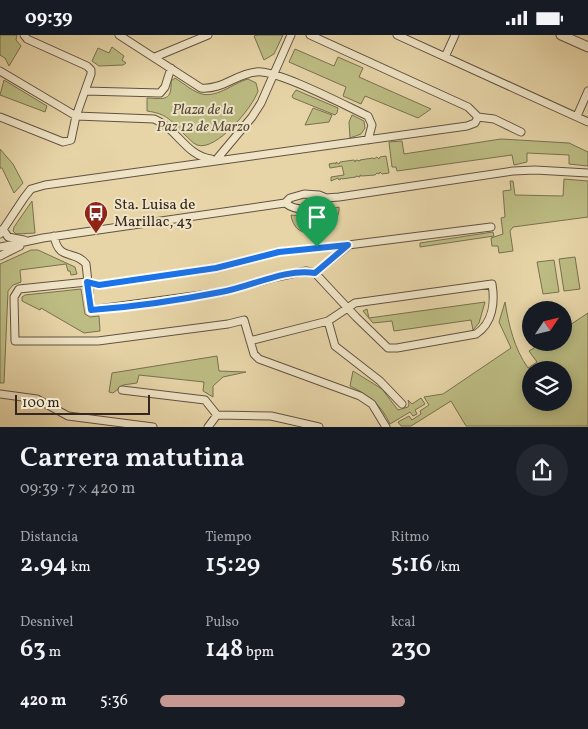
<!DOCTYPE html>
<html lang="es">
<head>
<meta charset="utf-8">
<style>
  :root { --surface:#171b24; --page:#242831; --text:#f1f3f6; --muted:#9ea1a6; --accent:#c59692 }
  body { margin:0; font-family:Vollkorn,serif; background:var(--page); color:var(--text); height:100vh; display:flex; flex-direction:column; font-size:19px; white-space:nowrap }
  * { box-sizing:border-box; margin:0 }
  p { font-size:16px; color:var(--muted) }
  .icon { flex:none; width:28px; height:28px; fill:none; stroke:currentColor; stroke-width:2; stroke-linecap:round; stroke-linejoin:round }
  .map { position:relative; height:392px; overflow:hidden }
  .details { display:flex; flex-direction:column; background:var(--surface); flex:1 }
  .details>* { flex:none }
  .needle { width:32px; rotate:55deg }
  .controls { position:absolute; left:522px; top:266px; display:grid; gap:10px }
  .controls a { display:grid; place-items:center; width:50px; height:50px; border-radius:50%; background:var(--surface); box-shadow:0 2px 12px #0003; font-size:25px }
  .scale { position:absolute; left:15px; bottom:12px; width:135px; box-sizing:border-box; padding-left:5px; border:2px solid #352621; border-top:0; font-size:14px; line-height:18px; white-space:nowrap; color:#352621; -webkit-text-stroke:4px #efe4c6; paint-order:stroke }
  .pin { position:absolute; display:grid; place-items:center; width:42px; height:42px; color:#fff; margin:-51px -21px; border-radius:50% 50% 50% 0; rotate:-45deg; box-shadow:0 0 5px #0007 }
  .pin .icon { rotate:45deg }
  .round { display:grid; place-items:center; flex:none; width:52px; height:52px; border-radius:26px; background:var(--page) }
  .overview { display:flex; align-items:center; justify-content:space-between; height:85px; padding:0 20px }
  h1 { font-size:28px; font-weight:600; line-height:38px }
  .figures { display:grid; grid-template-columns:repeat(3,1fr); gap:8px; height:85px; padding:5px 20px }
  .figures div { display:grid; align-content:center }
  .figures b { font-size:25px; font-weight:600 }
  .figures small { font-size:14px; font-weight:400 }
  .figures p { font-size:14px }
  ul { padding:0 20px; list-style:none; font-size:16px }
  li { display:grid; grid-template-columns:80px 60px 1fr; align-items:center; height:38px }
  li i { height:12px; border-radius:6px; background:var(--accent) }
  .status { display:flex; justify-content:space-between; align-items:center; height:35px; padding:0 25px; background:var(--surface); direction:ltr }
  .status svg { height:14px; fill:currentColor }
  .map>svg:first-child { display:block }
</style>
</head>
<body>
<div class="status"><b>09:39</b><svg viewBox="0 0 49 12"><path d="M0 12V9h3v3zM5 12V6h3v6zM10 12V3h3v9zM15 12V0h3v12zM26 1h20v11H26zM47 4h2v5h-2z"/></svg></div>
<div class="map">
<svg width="588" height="392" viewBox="0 0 588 392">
  <rect width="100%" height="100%" fill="#e7d5a8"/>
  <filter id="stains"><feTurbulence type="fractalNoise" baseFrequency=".004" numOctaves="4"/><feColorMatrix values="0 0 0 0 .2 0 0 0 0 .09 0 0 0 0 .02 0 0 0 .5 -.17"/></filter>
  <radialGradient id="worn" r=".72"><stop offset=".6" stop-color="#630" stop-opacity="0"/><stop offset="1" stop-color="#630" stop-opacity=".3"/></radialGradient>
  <!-- green -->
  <path fill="#bcbc83" stroke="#787152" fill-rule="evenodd" d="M0,0H17L16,5L21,11L9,31L5,23L0,20Z
    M258,0H283L274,19L264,25L254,1Z
    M112,12L124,21L122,25L126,28L123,30L99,31L92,26L98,13L109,18Z
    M295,14L334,31L338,22L363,33L359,42L431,74L418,83L365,61L361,69L343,61L346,52L289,27Z
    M175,43C183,48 191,55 199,58C215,65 233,48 248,44L256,48L258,56C253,72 216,117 197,110C192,108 189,103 185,100C171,86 168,79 147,76V63C165,64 172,66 171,46Z
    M4,45L47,71L45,77L0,60Z
    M296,55L338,73L337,78L335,80L293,63L292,61Z
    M313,73L332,80L329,87L305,90Z
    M352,80L364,86L365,93L361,99L350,103L349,87Z
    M501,104L569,108L588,117V131L569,129V120L527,118V127L514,130L512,120L397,136L396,132H392L389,107L402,106L404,119Z
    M0,114L13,129L23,148L14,158L2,133H0Z
    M386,121L389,138L382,139L380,137L379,139L377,138L375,140L362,141L360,140V142L356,141V142L342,144L341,143V144L339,145L338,143L331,146V142L344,140L342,131L330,133L329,129L334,128L336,129V127L339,129L340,127L354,125L355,127L356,125L360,126V125L373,123L374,124L377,122L379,124L380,122Z
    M564,144L588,146V182L513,192L510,196L513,216L499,218L498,211H492L491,203L503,199L501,183L505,182L503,156L511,155L510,146H513L515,160L563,161Z
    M32,166L35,198L16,199L13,196L14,192Z
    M339,172C342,193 296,214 291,180C308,183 322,175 339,172Z
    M493,197L494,201L420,212V208Z
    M31,215H38L75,232L77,239L71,240L70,236H68L66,229L20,235L21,247L13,250L8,256L4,348H0V229Z
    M575,222L580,254L564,256L559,224Z
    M554,225L559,257L543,259L537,227Z
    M81,254L85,279L90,282L99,281L100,296L84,298L41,273L40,275L22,266V262L25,260Z
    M485,267L479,288L473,295L471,285L394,296L392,286L373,288L363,276L367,274L369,283Z
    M505,267C509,291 514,313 528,333L537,327L529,316L542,308H564V294L588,278V391H466L451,366L411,391H401L398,387L409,381L412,385L421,379L420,376L429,370L424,362L443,359L511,313L499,287ZM531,335H564V368H531Z
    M217,321L219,336L246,337L223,342L213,351V362L203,356L204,347L139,340L137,348L123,350L113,358L109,357L112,338Z
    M353,336L382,354L398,375L408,372L409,369L408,365L412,369L421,363L425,369L415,375L417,379L413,381L410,377L390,389C381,370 369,360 350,351Z"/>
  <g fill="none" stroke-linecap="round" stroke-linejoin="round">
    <!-- minor casing -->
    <g stroke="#625243" stroke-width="9">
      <path id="minor" d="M119,0L201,53C222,55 236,39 256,37C276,34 346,71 368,81L372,90L368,105
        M310,0L468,72L478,82L494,84L521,97
        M397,0L588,87
        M155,22L208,0
        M445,22L455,0
        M0,36L76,81L154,84C177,93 186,121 211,124
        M85,56L160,58L165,52L171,33
        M577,81L588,56
        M0,82L63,107L71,105L76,81L91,39V35L87,31L27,4L24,0
        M216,125L252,82L261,68L291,0
        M285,168C299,178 314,175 326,163
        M3,194L8,202L24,205
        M0,199L24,163L31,154L45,150L467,91L475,88L478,82
        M54,201C59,227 74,214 86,229L91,275L223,257L277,242L306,236L315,238L356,282L388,313H397L476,299C493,288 495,267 492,249L355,268L328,286L250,306
        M0,212L43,203L285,168L290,163L304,159L319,160L326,163L339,162L513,136L535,135L588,138
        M0,221L20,211
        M315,238L348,211
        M328,286L335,311L380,346L402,369
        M122,355L205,365L217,380L271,381L319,392
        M0,359L37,364L68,381L153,392
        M208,392L217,380
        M386,392L372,369L360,361L259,324L254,319L244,285L228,289L98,306H15L14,262L19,254L87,247L99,250L216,233L279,217L348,210L491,192"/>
    </g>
    <!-- tertiary casing -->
    <g stroke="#625243" stroke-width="11">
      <path id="tertiary" d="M561,0L588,12"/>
    </g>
    <!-- minor -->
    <use href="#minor" stroke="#efe4c6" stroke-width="7"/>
    <!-- tertiary -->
    <use href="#tertiary" stroke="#efe4c6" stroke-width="9"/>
  </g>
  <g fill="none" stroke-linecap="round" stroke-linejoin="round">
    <!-- route casing -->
    <g stroke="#fff" stroke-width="10">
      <path id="route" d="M348,210L315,238C285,233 251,252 221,257C180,265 133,272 91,275L87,247L99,250L216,233L279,217Z"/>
    </g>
    <!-- route -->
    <use href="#route" stroke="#1a73e8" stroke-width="6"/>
  </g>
  <!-- icons -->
  <defs>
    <g id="bus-pin" transform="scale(1.25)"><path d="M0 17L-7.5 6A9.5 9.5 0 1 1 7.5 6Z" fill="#8f2418" stroke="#efe4c6"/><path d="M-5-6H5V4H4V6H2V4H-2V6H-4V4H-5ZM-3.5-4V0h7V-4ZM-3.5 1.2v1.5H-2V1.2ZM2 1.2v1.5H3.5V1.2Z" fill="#fff"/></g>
  </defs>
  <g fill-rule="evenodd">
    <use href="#bus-pin" x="96" y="178"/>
  </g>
  <g text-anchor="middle" stroke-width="4" stroke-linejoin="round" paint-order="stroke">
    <!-- park labels -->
    <g font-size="15" font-style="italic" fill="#574c3a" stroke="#efe4c6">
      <text x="203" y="79">Plaza de la<tspan x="203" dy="17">Paz 12 de Marzo</tspan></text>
    </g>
    <!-- poi labels -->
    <g font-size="15" fill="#352621" stroke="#efe4c6" text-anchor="start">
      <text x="114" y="174">Sta. Luisa de<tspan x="114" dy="17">Marillac, 43</tspan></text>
    </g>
  </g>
  <rect width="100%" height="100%" filter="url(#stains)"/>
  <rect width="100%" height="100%" fill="url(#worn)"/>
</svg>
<div class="controls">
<a><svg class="needle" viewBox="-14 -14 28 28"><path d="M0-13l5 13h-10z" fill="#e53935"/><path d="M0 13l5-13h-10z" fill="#9ea1a6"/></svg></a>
<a><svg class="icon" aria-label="layers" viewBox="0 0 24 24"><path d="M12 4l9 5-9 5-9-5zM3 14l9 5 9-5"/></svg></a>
</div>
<div class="scale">100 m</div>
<div class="pin" style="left:317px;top:212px;background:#1e9e55"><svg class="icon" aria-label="arrive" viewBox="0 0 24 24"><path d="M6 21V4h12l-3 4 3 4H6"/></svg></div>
</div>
<section class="details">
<div class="overview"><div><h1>Carrera matutina</h1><p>09:39 · 7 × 420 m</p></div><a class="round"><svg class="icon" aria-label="share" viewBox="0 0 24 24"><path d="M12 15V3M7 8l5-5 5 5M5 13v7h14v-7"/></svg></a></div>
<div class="figures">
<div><p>Distancia</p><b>2.94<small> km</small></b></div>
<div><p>Tiempo</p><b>15:29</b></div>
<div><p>Ritmo</p><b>5:16<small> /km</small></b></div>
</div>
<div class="figures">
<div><p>Desnivel</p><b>63<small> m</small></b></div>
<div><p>Pulso</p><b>148<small> bpm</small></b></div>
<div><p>kcal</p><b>230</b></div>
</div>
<ul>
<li><b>420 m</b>5:36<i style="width:60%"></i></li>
</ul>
</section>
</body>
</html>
